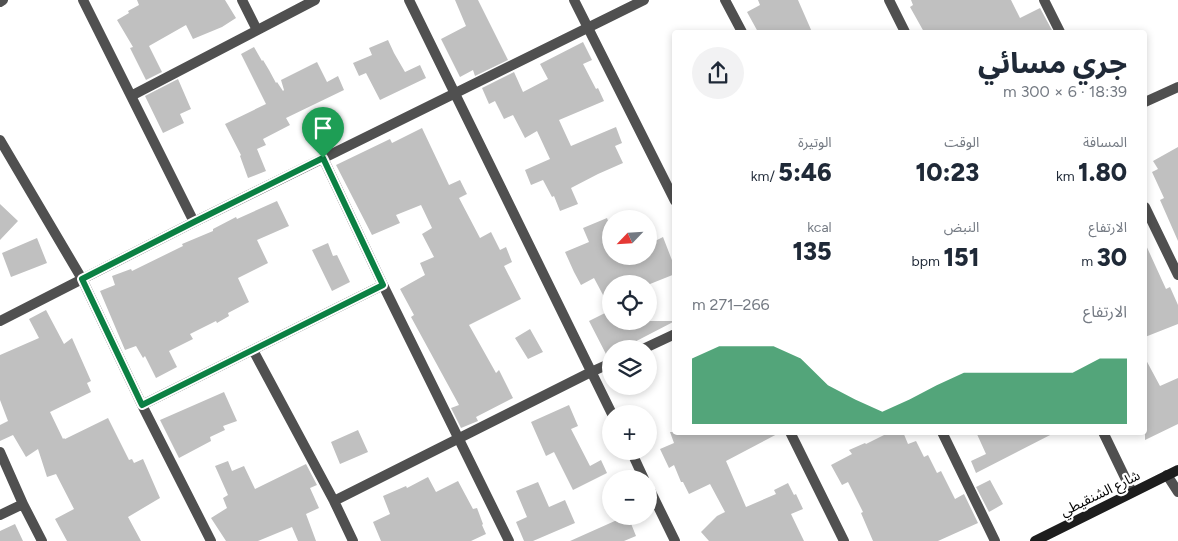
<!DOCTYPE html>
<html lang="ar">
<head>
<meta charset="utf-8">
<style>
  :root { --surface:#fff; --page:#f2f2f3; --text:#1f2937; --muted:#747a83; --accent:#0b8043 }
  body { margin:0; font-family:Figtree,"Noto Sans Arabic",sans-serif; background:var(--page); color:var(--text); direction:rtl; height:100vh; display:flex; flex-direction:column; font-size:19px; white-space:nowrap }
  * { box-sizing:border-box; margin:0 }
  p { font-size:16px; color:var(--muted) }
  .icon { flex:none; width:28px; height:28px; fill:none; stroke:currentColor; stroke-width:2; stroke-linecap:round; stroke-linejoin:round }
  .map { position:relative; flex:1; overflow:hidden; direction:ltr }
  .panel { position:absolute; left:672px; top:30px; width:475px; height:405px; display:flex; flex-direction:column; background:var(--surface); border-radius:5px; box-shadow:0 2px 8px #0003; direction:rtl }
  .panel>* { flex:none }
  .needle { width:32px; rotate:245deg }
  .tools { position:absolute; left:602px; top:210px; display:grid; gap:10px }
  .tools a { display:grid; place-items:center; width:55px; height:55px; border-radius:50%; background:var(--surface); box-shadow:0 2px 8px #0003; font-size:25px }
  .pin { position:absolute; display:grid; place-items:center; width:42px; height:42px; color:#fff; margin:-51px -21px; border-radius:50% 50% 50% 0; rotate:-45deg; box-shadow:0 0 5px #0007 }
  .pin .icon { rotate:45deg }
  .round { display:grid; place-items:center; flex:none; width:52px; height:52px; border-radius:26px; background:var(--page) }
  .overview { display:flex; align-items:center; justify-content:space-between; height:85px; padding:0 20px }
  h1 { font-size:28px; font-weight:800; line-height:38px }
  .metrics { display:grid; grid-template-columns:repeat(3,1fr); gap:8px; height:85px; padding:5px 20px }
  .metrics div { display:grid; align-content:center }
  .metrics b { font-size:25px; font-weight:800 }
  .metrics small { font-size:14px; font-weight:400 }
  .metrics p { font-size:14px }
  .chart { height:140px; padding:10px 20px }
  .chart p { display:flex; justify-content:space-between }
  .chart svg { width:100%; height:90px; margin-top:5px; fill:var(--accent); opacity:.7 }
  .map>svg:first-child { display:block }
</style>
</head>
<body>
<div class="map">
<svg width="1178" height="541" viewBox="0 0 1178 541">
  <rect width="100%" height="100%" fill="#fff"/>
  <!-- building -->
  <path fill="#c0c0c0" d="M137,0H225L236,18L222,27L193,39L186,25L149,46L162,72L146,80L130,48L133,47L117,20L129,13L128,11L139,5Z
    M455,0H478L508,60L475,76L473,70L460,77L441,39L466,26Z
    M758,0H798L812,32H758L747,12L760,5Z
    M911,0H1011L1020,18L1040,8L1053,32H924L910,7L913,5Z
    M388,40L394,53L405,72L420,65L426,78L380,100L366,73L359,76L353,63L372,55L369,48Z
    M583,42L592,60L583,64L596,89L598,88L604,101L559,120L571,146L616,127L622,143L615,146L623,163L598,174L571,188L578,204L560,211L554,196L552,197L543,180L531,185L525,170L550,159L537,131L525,138L513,115L504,119L495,101L489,104L482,88L514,72L523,92L548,79L540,64Z
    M254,47L262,61L263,60L269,70L276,83L277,82L283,91L284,90L281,80L317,62L327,82L338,76L344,90L286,118L290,125L263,139L266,145L257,149L266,171L248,178L240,156L241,155L225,124L266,104L241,54Z
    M178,79L191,109L180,114L184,123L163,133L145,96Z
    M422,128L449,185L460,180L467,194L459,198L480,238L491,232L500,250L506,247L512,262L504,266L521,299L469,325L496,373L499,370L513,398L476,417L478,421L461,428L451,408L459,405L411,317L414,315L400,289L425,275L420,263L434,257L422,234L432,228L421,205L396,215L400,223L372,235L336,165L390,139L392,143Z
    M1178,147V241L1160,200L1164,198L1152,172L1158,169L1153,161Z
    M277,201L289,226L257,240L268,263L238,278L249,302L228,313L229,316L217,323L216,321L190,334L193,339L169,351L177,367L156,378L145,356L143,358L136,346L125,350L100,291L115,285L112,276L131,269L132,271L183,246L182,244L213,231V229L236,217L237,219Z
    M0,204L18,221L0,240Z
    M607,218L611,229V256H649V244L663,237L675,268V274L650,284H611V321H675L621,349H611V354L607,356L589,321L611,310L594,278L581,285L574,272L565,252L589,242L583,228Z
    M37,238L47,263L11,277L2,253Z
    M328,243L333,256L337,255L350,282L332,291L312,250Z
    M1145,243L1166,289L1170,287L1178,305V324L1145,337Z
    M46,310L64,344L72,338L91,381L87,383L91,392L50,412L63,439L64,438L65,439L108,418L129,460L132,459L134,463L143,459L160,498L128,517L141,541H67L55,519L74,509L56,474L47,477L38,449L26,457L13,435L0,441V425L8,421L0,400V355L39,338L29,319Z
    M530,329L543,352L528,359L515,338Z
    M1145,358L1160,386L1178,378V424L1145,440Z
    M224,392L237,421L223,426L225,430L210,437L211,441L179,458L160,420Z
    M569,405L578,426L571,429L590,466L601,460L607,473L573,490L554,452L546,456L531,422Z
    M358,430L368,452L340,464L331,442Z
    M670,432H781L726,461L746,507L776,494L774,490L788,483L794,495L796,494L803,509L791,514L804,541H709L701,532L717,516L725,512L710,484L689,494L683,482H681L674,465L669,468L660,449L674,443Z
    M890,432H903L908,444L916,441L924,457L928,455L937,473L941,471L955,499L964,494L978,523L938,541H873L861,513L863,512L848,482L842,485L831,465L852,454L849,450L865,443L866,444Z
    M976,432H1056L976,473L971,461L986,454Z
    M228,461L232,471L244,466L255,489L306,464L317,485L310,488L319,508L306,514L316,541H298L292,527L258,541H226L211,518L227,508L223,498L228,495L215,466Z
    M428,477L436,492L458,481L473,509L477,508L483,524L482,525L486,534L471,541H381L373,522L390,514L383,496L406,486L407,488Z
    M990,480L1003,504L989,512L976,487Z
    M538,482L549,507L565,500L575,523L533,541H524L516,522L527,517L516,491Z
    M626,516H628L636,536L624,541H570Z
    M15,524L23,541H0V531Z"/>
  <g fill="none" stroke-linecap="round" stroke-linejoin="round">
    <!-- street -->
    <path stroke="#505050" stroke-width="10" d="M83,0L194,222
      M242,0L257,30
      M409,0L612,414
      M574,0L675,201
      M725,0L742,32
      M889,0L905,32
      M1044,0L1060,32
      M0,2L3,0
      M131,96L315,0
      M1145,102L1178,87
      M0,140L82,279L142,405L211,541
      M323,158L383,285L509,541
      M1145,207L1178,275
      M0,321L194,222L644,0
      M643,349L675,334
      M253,350L334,501L353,541
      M142,405L383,285
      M790,432L844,541
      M942,432L995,541
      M1103,432L1132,492
      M631,451L644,479
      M0,452L23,504L42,541
      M1167,475L1178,492
      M649,488L675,541
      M334,501L591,372L611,363
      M0,515L23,504"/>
    <!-- secondary -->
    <path stroke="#1d1d1d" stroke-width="10" d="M1035,541L1178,470"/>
  </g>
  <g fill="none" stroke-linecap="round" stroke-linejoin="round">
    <!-- route casing -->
    <g stroke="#fff" stroke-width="10">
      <path id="route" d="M323,158L383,285L142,405L82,279L194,222Z"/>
    </g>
    <!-- route -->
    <use href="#route" stroke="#0b8043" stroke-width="6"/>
  </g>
  <g text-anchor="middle" stroke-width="4.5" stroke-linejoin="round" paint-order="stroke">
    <!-- street labels -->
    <g font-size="14" fill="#000" stroke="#fff">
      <text transform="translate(1100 493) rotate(-26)" y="5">شارع الشنقيطي</text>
    </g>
  </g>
</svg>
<div class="tools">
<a><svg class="needle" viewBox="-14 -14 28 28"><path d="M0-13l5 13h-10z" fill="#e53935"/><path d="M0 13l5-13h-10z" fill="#747a83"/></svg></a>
<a><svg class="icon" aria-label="locate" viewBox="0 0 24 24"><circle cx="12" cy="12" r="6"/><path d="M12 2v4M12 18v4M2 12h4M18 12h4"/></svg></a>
<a><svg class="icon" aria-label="layers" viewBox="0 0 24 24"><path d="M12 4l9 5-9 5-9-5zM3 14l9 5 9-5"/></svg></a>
<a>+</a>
<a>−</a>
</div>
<div class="pin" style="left:323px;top:158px;background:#1e9e55"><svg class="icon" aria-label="arrive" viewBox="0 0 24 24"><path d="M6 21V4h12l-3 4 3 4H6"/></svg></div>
<section class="panel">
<div class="overview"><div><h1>جري مسائي</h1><p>18:39 · 6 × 300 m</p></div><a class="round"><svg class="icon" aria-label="share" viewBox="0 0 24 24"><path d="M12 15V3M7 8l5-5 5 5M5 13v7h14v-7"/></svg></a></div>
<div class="metrics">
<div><p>المسافة</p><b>1.80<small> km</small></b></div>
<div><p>الوقت</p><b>10:23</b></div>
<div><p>الوتيرة</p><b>5:46<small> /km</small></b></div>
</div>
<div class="metrics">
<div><p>الارتفاع</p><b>30<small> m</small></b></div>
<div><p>النبض</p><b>151<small> bpm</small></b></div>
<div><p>kcal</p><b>135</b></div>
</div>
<div class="chart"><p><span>الارتفاع</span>266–271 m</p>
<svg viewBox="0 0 160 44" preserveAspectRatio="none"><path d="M0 44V12L10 6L20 6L30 6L40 12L50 25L60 32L70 38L80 32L90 25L100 19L110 19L120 19L130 19L140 19L150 12L160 12V44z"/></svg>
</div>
</section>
</div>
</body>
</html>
